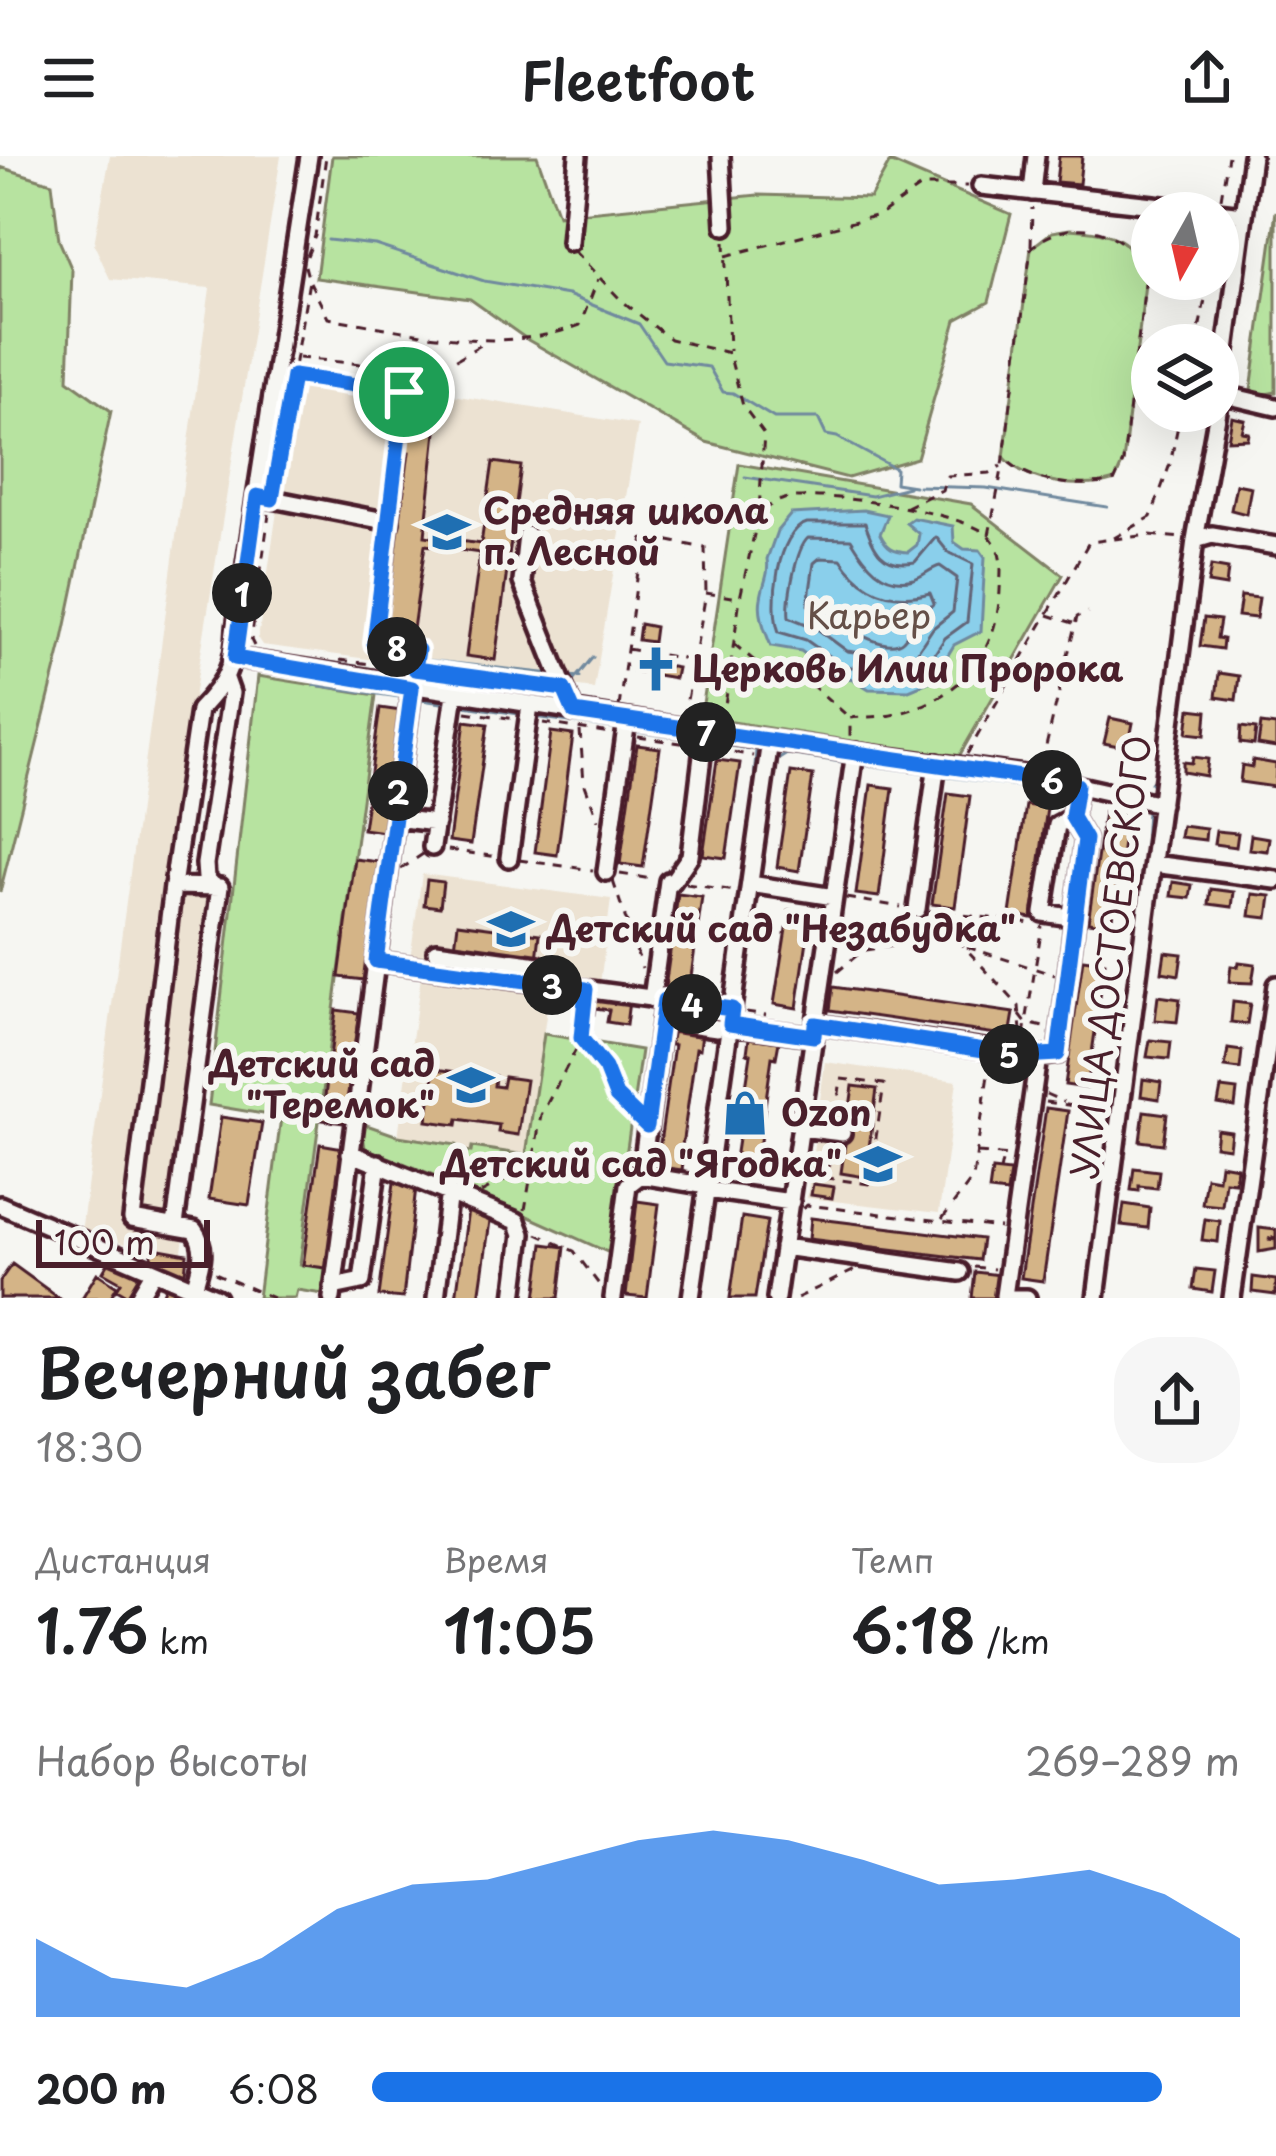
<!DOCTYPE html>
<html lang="ru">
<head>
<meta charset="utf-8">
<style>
  :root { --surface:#fff; --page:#f6f6f6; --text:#202124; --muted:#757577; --accent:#1a73e8 }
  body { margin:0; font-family:"Playpen Sans",sans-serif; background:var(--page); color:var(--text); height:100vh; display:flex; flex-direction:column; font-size:45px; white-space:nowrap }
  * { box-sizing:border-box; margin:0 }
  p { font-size:39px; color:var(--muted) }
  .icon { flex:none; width:66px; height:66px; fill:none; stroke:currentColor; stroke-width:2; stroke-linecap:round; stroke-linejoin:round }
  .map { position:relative; height:1142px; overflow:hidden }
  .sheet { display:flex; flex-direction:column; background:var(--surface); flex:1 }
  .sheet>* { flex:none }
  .needle { width:78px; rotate:188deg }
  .tools { position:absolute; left:1131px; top:36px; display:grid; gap:24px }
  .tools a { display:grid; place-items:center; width:108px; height:108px; border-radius:50%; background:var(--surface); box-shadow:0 12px 48px #0002; font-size:60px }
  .scale { position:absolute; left:36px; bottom:30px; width:174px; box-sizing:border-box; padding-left:12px; border:6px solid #4a1f2b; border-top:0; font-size:33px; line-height:42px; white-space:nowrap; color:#4a1f2b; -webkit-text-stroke:9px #f6f6f2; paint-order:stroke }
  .pin { position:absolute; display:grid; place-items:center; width:102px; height:102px; color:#fff; margin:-51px; border:6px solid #fff; border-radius:50%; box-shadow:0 3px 12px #0007 }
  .km { position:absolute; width:60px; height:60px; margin:-30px; border-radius:50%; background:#222; color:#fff; font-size:33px; line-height:60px; text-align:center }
  .round { display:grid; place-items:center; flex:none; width:126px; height:126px; border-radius:48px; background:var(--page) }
  .headline { display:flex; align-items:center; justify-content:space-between; height:204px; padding:0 36px }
  h1 { font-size:66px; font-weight:600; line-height:90px }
  .metrics { display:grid; grid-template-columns:repeat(3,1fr); gap:18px; height:204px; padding:12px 36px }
  .metrics div { display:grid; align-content:center }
  .metrics b { font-size:60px; font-weight:600 }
  .metrics small { font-size:33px; font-weight:400 }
  .metrics p { font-size:33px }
  .chart { height:336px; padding:24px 36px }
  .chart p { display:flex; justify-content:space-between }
  .chart svg { width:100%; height:216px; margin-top:12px; fill:var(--accent); opacity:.7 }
  ul { padding:0 36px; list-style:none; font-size:39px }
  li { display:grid; grid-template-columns:192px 144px 1fr; align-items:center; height:90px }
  li i { height:30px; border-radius:15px; background:var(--accent) }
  header { display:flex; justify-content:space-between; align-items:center; height:156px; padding:0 36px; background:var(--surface); font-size:54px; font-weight:600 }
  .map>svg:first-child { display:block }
</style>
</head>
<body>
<header><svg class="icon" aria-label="menu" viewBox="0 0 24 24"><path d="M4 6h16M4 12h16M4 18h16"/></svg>Fleetfoot<svg class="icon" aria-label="share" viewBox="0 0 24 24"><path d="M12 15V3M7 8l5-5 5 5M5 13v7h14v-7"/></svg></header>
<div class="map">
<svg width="1276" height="1142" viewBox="0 0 1276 1142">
  <rect width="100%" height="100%" fill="#f6f6f2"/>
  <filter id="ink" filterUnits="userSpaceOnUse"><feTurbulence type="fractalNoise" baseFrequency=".00833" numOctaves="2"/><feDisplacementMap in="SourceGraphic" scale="24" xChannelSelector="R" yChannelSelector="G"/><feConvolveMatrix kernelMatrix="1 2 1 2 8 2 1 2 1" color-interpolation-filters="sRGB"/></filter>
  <g filter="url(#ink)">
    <!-- built -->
    <path fill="#ece2d2" d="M110,0H281L165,722L229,728L181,1103L81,1076L210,132L110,123L94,88Z
      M298,214L638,269L594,533L262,489L258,483Z
      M422,718L611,743L600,828L410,803Z
      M421,821L549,839L526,999L473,991L471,996L455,994L456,990L398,980Z
      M825,906L957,925L939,1057L807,1042Z"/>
    <!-- green -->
    <path fill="#b7e3a0" stroke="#808166" stroke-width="3" d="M332,0H537L558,59L758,39L870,42L890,6L1011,58L989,146L956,164L917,302L848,322L706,286L528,184L470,143L316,122Z
      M0,11L52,27L59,84L72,114L68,224L111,255L62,488L0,736Z
      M1276,55V236L1250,241Z
      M1070,73C1112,76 1138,82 1145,128L1123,306L1115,324C1083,334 1026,327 1004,301L1031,92L1052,76Z
      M739,308L971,348L1063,419L958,602L701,561Z
      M258,520L376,539L300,1108L326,1112L323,1138L297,1134L295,1142H258L281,961L209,949Z
      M544,878L641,894L612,1098L456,1028L365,992L361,967L398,980L456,989V994L471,996L472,991L526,999Z"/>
    <!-- water -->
    <path fill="#8acfeb" stroke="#70899e" stroke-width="3" d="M864,354L888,359L880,378C887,392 893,395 908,396L917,389L919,378L906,367L913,362L953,370L954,386L964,393L980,394L985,401L981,475L954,489L933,524L909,534L869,533L853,523L833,519L801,495L771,490C765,475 758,458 761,442C763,427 770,418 767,403L777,375L791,358Z"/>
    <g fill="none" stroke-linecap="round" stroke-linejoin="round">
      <!-- shore -->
      <path stroke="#646578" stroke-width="3" d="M807,367H865C874,392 881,412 915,406L936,381L948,396L973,408L967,466L945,482L924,514L900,523H878L857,511H844L806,484L779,476C769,450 777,375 807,367Z
        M808,382L851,383C865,406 882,431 914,423C924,420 931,412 940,410L957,422L953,456L933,472L913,502L883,508L862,497L847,495L816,472L789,461C787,443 796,393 808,382Z
        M820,402L841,403C862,435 892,447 930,437L934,447C922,458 914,472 903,484C885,502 828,458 808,449L814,407Z"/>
      <!-- stream -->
      <path stroke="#70899e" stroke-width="3" d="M328,84L375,89L484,125L568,139L639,168L664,205L709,211L723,236L733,237L774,262H818L826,279L837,281L896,313L895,327L914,330
        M745,321L872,340L908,331
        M918,330L986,332L1107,351
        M383,388L370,494L379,499L552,518
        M320,505L550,539L560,535
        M568,520L580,521
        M314,529L407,542
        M569,530L593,501
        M416,543L448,548
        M458,549L519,558
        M535,561L620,573
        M630,575L698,584
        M707,586L756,594L752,661
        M776,605L787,598L849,607
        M859,608L927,617
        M942,620L1069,637
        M1151,627L1156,621L1161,583
        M1085,641L1147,655L1142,737"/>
    </g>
    <!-- building -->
    <path fill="#d4b487" stroke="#4a1f2b" stroke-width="3" d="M1059,0H1082L1079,28L1056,26Z
      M406,243L439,247L425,380L481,388L493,306L521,310L495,504L466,500L480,397L425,389L412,480L385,477L409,296L399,295Z
      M1232,261L1245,264L1242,276L1249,277L1248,283L1228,284Z
      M1236,328L1251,331L1246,358L1231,354Z
      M1211,410L1228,413L1226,430L1208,427Z
      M1241,440L1259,442L1256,462L1238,460Z
      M1204,462L1220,464L1217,482L1223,483L1222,493L1200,490Z
      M640,468L655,471L653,486L638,484Z
      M636,505L677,512L675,522L634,515Z
      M1219,517L1239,520L1236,544L1216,541Z
      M380,552L401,555L384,676L363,673Z
      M1190,553L1207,555L1205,579L1187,577Z
      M1110,562L1133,567L1128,592L1104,587Z
      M465,565L488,568L471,688L449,685Z
      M1261,568L1276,570V592L1258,589Z
      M1241,571L1256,573L1254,589L1240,587Z
      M551,576L573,579L557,699L535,696Z
      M637,589L660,592L643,711L620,708Z
      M1193,601L1208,603L1206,620L1183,616V606L1192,607Z
      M717,604L740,607L726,702L703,699Z
      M1253,604L1276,608L1275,631L1240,626L1242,609L1252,611Z
      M791,616L813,619L799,715L777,711Z
      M871,629L893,632L879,741L856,738Z
      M948,637L970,640L955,751L932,748Z
      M1026,649L1047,652L1032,762L1010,758Z
      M1104,656L1127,659L1111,769L1088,766Z
      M1182,670L1206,673L1205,684L1180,681Z
      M1216,675L1238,677L1236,691L1214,688Z
      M1251,679L1269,682L1267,695L1249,693Z
      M355,703L379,706L364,824L339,821Z
      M427,724L443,726L440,751L424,749Z
      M1173,726L1192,729L1190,742L1171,740Z
      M1211,733L1234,736L1232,751L1209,748Z
      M678,738L702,741L689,835L665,832Z
      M1253,738L1271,740L1268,762L1250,760Z
      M789,754L811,757L797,852L774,848Z
      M458,767L540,778L537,803L455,791Z
      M1165,796L1182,798L1179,819L1162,816Z
      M1083,803L1105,806L1087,932L1065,929Z
      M1239,806L1255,808L1252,827L1229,826L1231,810L1238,811Z
      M833,831L1014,857L1010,880L830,854Z
      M590,837L629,845L626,869L607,866L609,854L595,852L594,858L587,857Z
      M1158,840L1180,843L1177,866L1155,864Z
      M1233,846L1250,848L1247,868L1231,866Z
      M336,854L359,857L344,967L322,964Z
      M673,873L702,877L700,893L696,892L681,997L684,998L682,1014L653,1010L655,994H659L674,889H670Z
      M749,882L779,886L776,902L772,901L757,1006L761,1007L759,1023L729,1019L732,1002L735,1003L751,898L747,897Z
      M1150,884L1171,886L1169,903L1147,901Z
      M1228,893L1242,895L1240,913L1225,911Z
      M435,913L464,917L463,927L470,928L471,917L495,920L494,930L502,931L504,921L526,924L518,979L498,976L499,969L458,963L457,969L427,965Z
      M1143,923L1161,926L1159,943L1141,940Z
      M853,930L877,933L865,1021L841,1017Z
      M1221,932L1237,934L1235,951L1218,948Z
      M1046,952L1068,955L1043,1125L1021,1122Z
      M1144,955L1167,958L1163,988L1140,985Z
      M221,961L262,967L249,1049L209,1043Z
      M1217,974L1231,976L1229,992L1215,990Z
      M320,988L343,992L326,1112L303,1109Z
      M1220,1008L1237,1011L1235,1026L1225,1025L1222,1050L1202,1048L1206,1021L1218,1023Z
      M1134,1012L1159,1015L1157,1032L1139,1030V1035L1131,1034Z
      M992,1014L1010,1016L1007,1037L989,1035Z
      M395,1019L417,1023L403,1142L379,1140Z
      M813,1028L834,1031L832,1042L811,1039Z
      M637,1045L659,1048L647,1142L626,1140Z
      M1124,1048L1150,1052L1148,1072L1121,1069Z
      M468,1054L491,1058L479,1142H456Z
      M742,1061L767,1065L755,1142H730Z
      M811,1062L982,1083L979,1104L809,1083Z
      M1205,1063L1220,1065L1218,1086L1202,1084Z
      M1259,1072L1276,1074V1081L1268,1083L1276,1084V1093L1259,1096Z
      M543,1088L565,1091L559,1142H536Z
      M154,1092L187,1098L185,1117L149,1108Z
      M110,1104L143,1123L132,1142L117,1133L121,1126L103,1116Z
      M12,1108L59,1142H0V1125Z
      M1196,1113L1215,1115L1212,1136L1193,1133Z
      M975,1116L1000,1119L996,1142H972Z
      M97,1117L117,1130L110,1142H82Z
      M1253,1121L1276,1124V1139L1252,1136Z
      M167,1128L198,1142H161Z"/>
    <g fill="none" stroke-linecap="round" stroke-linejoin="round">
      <!-- minor casing -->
      <g stroke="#4a1f2b" stroke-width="24">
        <path id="minor" d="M721,0L725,70
          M981,30L1244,59
          M1032,36L1036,0
          M570,86L578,0
          M1221,238L1276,251
          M1218,254L1252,0
          M257,340L390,366
          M527,379L522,426L574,556
          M1195,384L1212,379L1276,390
          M235,502L770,585L1039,621L1161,648
          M1072,661L1057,669L1043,757L1077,762
          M395,662L436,667
          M432,691L455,538
          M509,702L530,549
          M1153,708L1276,724
          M606,716L627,564
          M672,726L690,700L705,575
          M750,728L834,741
          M173,730L220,731L175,1069
          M215,731L206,722L205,708L231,537L225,520
          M917,753L937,607
          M436,795L538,809
          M376,805L732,853
          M652,843L668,725
          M661,864L717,872
          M816,868L1038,901L1004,1140
          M730,869L814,880
          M1038,901L1058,898L1085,683L1072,661L1077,629
          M801,972L842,977
          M350,997L517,1065L522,1078L514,1142
          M641,1019L664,845
          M707,1034L791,1046
          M0,1049L217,1142
          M783,1091L960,1116
          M333,1131L362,1125L378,1007
          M194,1132C200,1111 208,1093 194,1074L132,1063L173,730L199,554C225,527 235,510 236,472L309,0
          M138,1142L154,1115
          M332,1142L412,532
          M436,1142L449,1035
          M613,1142L628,1029L641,1019L707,1030
          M691,1142L770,585
          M776,1142L855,596
          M1004,1142H1027
          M1096,1142L1195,384L1218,255
          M1232,1142L1276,829"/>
      </g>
      <!-- path -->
      <path stroke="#4a1f2b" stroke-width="3" stroke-dasharray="9 9" stroke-linecap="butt" d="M1221,42L1228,0
        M725,85L729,195
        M1031,90L1032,52
        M575,96L621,144L670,183L729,197L743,250L764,278L759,354
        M307,100L315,80L326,0
        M726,100L882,58L922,30H968
        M310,126L328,162C411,175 498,200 580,169L598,123
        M1196,189L1209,123
        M298,202L436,215L484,187
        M291,220L435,240
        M1136,226L1152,228
        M273,331L309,125L305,110
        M906,351L942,334L947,320L990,317L1001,310
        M391,353L404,236
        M989,379L1003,309L1031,92C1072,56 1136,72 1145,128L1123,306L1115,324C1083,334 1026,327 1004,301
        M388,381L374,488L418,494L415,512
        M1114,382L1151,361L1170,308L1181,255
        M1048,459L1073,467
        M734,488L769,517H790L814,531L849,561
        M254,490L251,484L269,358
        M627,493L693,504
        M340,504L550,531
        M619,551L643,380L705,392L706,437
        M466,556L516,563
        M684,561L706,437L738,442
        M723,564L740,442L759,356C766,352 775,346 784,343C816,333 968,356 990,381C1004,397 1001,414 1000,434C997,499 960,542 896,558C881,562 865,560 850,562V582
        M543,567L611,577
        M580,575L584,626L598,664
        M638,581L688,588
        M716,593L753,600
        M967,598L1089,386L1149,379L1182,382
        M1042,607L1077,461L1088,456
        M448,694L498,701
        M519,704L593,714
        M401,713L423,698
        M620,718L652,723
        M613,725L642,812
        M686,728L736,735
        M846,742L901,751
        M929,755L1032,767
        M933,757L1019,850L1022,888
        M967,791L1055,819
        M865,794L957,781L1022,767
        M837,816L904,760
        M746,856L766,859
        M1020,859L1026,867L1048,872
        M1024,879L1042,770
        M582,884C602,908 612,936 634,958
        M841,923L884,928L869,1028L827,1022Z
        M1046,938L1064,946
        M1046,946L1108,955
        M978,997L1011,1000
        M1000,1015L1003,1001
        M481,1037L530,1010
        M803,1053L807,1049L1000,1072
        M525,1054L541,959L580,886L584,847
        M942,1063L973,1022L990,905
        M537,1078L574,1095L601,1131
        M974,1111L994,1113
        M215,1117L273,1142
        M797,1142L855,1114"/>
      <!-- minor -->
      <use href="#minor" stroke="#f6f6f2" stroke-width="15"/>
    </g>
  </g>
  <g fill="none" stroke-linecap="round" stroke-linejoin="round" filter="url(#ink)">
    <!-- route casing -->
    <g stroke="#fff" stroke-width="24">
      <path id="route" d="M293,220L404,236L374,488L418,494L415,513L564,533L574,556L1077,629L1072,661L1085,683L1058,898L1023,900L815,868L814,880L730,868L732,853L664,844L647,970L616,940L605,912L581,882L586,833L376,805L412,532L235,502L257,340L272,343Z"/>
    </g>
    <!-- route -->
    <use href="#route" stroke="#1a73e8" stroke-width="15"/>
  </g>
  <!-- icons -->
  <defs>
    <g id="school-bare" transform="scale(3.6)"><path d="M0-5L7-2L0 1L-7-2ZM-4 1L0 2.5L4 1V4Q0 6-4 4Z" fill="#1f6fb2" stroke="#f6f6f2" stroke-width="2.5" paint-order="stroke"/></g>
    <g id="church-bare" transform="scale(3.6)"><path d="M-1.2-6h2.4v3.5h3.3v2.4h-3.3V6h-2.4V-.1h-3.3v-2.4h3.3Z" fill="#1f6fb2" stroke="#f6f6f2" stroke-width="2.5" paint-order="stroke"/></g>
    <g id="shop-bare" transform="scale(3.6)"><path d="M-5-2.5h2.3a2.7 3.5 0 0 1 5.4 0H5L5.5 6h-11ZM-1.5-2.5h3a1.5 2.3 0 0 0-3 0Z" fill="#1f6fb2" stroke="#f6f6f2" stroke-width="2.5" paint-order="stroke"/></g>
  </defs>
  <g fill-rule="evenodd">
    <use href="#school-bare" x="447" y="376"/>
    <use href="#church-bare" x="656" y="513"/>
    <use href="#school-bare" x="511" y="773"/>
    <use href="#school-bare" x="471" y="929"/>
    <use href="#shop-bare" x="745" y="957"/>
    <use href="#school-bare" x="878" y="1008"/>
  </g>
  <g text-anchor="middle" stroke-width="12" stroke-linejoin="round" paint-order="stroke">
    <!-- poi labels -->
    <g font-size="36" font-weight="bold" fill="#4a1f2b" stroke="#f6f6f2" text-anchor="start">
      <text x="483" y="368">Средняя школа<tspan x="483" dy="41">п. Лесной</tspan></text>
      <text x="692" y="526">Церковь Илии Пророка</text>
      <text x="547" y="786">Детский сад "Незабудка"</text>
      <text x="435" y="921" text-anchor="end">Детский сад<tspan x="435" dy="41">"Теремок"</tspan></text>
      <text x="781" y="970">Ozon</text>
      <text x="842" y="1021" text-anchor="end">Детский сад "Ягодка"</text>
    </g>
    <!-- park labels -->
    <g font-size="36" fill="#655048" stroke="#f6f6f2">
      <text x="869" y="473">Карьер</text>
    </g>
    <!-- street labels -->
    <g font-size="36" fill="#4a1f2b" stroke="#f6f6f2">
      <text transform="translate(1111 801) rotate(-83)" y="13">УЛИЦА ДОСТОЕВСКОГО</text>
    </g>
  </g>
</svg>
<div class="tools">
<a><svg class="needle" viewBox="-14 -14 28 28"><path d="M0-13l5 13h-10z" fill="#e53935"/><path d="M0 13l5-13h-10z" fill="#757577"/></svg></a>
<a><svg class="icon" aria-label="layers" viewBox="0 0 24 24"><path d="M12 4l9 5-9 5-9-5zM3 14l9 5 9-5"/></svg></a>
</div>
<div class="scale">100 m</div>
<div class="pin" style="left:404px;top:236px;background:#1e9e55"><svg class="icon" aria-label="arrive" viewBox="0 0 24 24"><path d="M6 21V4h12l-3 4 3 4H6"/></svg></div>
<b class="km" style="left:242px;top:437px">1</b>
<b class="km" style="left:398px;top:635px">2</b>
<b class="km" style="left:552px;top:829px">3</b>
<b class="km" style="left:692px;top:848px">4</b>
<b class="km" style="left:1009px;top:898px">5</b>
<b class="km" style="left:1052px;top:624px">6</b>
<b class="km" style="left:706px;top:576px">7</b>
<b class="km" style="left:397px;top:491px">8</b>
</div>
<section class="sheet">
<div class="headline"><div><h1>Вечерний забег</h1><p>18:30</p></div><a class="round"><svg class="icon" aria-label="share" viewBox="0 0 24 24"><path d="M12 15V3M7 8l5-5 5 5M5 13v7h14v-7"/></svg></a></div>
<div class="metrics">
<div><p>Дистанция</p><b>1.76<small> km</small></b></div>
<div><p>Время</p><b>11:05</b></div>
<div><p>Темп</p><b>6:18<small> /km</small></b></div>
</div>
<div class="chart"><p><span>Набор высоты</span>269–289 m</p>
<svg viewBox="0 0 160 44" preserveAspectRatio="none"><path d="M0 44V28L10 36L20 38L30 32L40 22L50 17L60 16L70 12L80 8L90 6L100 8L110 12L120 17L130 16L140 14L150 19L160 28V44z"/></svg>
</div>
<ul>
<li><b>200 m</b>6:08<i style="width:91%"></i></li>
</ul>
</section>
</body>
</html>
